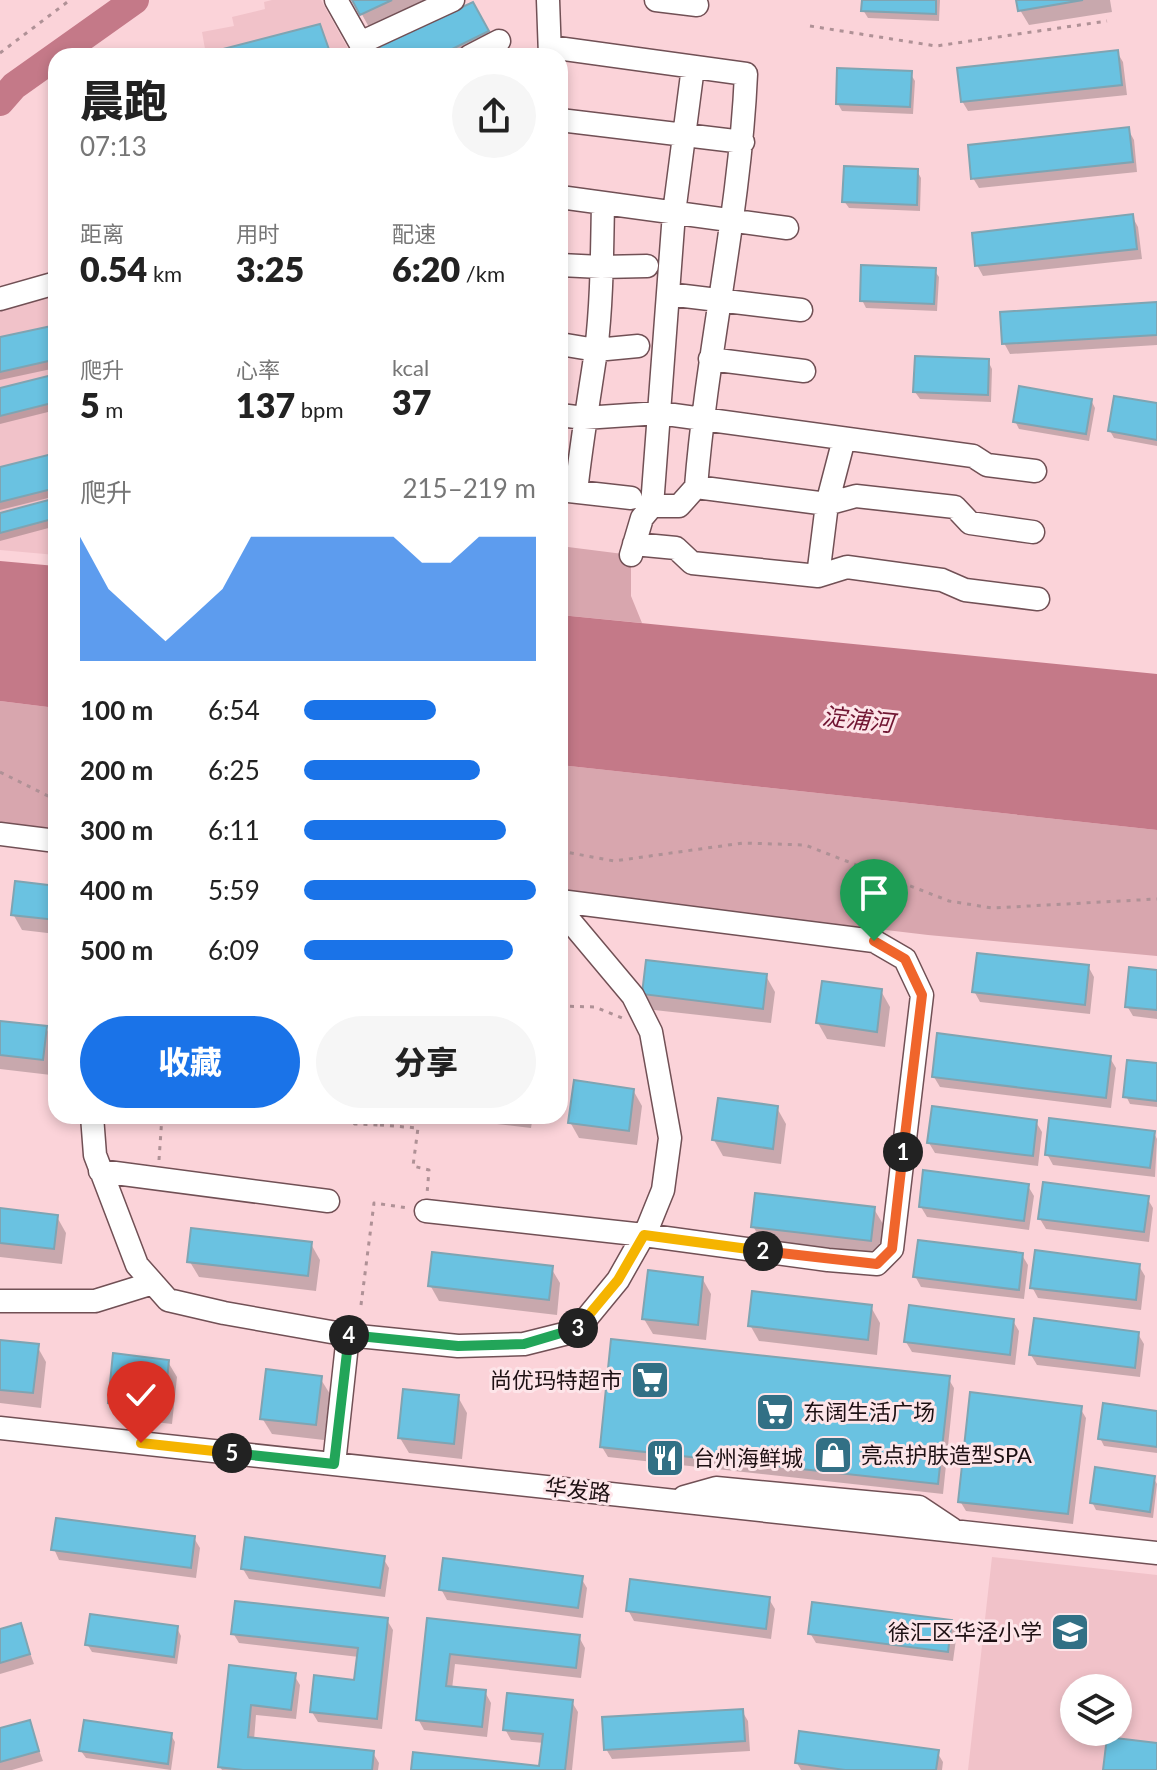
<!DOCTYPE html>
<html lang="zh">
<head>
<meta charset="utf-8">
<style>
  :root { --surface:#fff; --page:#f6f6f6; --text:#222; --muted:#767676; --accent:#1a73e8 }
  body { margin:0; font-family:Lato,"Noto Sans SC",sans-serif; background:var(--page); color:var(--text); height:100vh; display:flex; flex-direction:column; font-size:30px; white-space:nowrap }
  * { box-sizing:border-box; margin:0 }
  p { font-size:26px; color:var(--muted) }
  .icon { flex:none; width:44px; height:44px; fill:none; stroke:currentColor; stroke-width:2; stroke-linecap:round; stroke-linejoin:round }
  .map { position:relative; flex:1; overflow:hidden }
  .sheet { position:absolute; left:48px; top:48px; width:520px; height:1076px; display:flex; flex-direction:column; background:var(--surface); border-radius:24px; box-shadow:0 4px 12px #0003 }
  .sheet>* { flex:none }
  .buttons { position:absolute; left:1060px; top:1674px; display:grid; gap:16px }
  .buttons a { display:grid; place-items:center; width:72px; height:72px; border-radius:50%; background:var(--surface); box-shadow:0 4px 12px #0003; font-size:40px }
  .pin { position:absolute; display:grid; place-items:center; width:68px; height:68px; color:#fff; margin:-82px -34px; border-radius:50% 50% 50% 0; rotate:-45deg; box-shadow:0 0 8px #0007 }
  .pin .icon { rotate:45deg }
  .km { position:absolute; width:40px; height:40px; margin:-20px; border-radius:50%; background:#222; color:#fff; font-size:22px; line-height:40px; text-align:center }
  .round { display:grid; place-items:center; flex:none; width:84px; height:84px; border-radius:42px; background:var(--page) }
  .headline { display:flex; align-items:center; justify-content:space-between; height:136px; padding:0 32px }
  h1 { font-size:44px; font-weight:800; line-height:60px }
  .metrics { display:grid; grid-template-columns:repeat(3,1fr); gap:12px; height:136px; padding:8px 32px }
  .metrics div { display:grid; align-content:center }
  .metrics b { font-size:34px; font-weight:800 }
  .metrics small { font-size:22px; font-weight:400 }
  .metrics p { font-size:22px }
  .chart { height:224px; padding:16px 32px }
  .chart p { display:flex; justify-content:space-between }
  .chart svg { width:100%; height:144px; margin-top:8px; fill:var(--accent); opacity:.7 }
  .button { display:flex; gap:16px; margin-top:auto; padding:16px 32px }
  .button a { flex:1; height:92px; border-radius:48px; background:var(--accent); color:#fff; font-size:32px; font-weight:800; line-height:92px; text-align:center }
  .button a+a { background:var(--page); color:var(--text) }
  ul { padding:0 32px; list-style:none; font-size:26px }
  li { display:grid; grid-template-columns:128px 96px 1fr; align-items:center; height:60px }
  li i { height:20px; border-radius:10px; background:var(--accent) }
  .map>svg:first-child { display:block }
</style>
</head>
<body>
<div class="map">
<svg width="1157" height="1770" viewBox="0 0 1157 1770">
  <rect width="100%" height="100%" fill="#fbd3d9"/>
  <!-- built -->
  <path fill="#f1c2c9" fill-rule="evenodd" d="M272,0H321L352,56H187V53L205,49L202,32L234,26L232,17L265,9L264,2Z
    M56,287V555L0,550V300Z
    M992,1557L1157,1575V1770H968ZM1074,1688H1118V1732H1074Z"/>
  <!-- green -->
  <path fill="#d8a6ae" d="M560,546L631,555V596L642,623L560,615Z
    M0,701L56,708V831L0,824Z
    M560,765L1157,830V956L928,935L560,891Z"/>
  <!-- water -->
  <path fill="#c47988" d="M0,561L56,566V708L0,701Z
    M560,615L1157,674V830L560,765Z"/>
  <!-- shadow -->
  <path fill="#0003" d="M354,0H434L370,29Z
    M864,0H940L939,21L868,18L863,10Z
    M1018,0H1110L1112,12L1029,25L1020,10Z
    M472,5L496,47L478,56H387Z
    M1117,52L1123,62L1127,95L968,111L962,101Z
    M910,73L915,81L913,114L842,111L838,104Z
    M1128,129L1134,140L1137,172L979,188L973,178Z
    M917,171L921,178L920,211L849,208L844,201Z
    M1132,216L1138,227L1142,259L983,276L977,265Z
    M934,270L939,277L937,311L866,308L862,300Z
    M1157,304V345L1010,354L1004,343Z
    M56,327V357H54L56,368L0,380V339Z
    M988,361L992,369L991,402L920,399L915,392Z
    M56,376V410L0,424V390Z
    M1091,400L1095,408L1089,441L1019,429L1015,421Z
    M1157,405V446L1114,438L1110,431Z
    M56,455V496L0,510V469Z
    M56,500V526L0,541V515Z
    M56,888V934L22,930L13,914Z
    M1088,966L1094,977L1090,1014L980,1002L974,991Z
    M1157,972V1019L1133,1016L1127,1006Z
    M766,976L775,992L771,1023L654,1010L645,994Z
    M881,991L890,1007L885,1047L827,1039L818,1023Z
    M0,1023L46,1028L55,1044L51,1075L0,1069Z
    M1110,1058L1116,1068L1111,1108L940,1087L934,1077Z
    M1157,1065V1107L1130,1104L1126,1096Z
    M633,1090L642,1106L637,1145L579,1138L570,1122Z
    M777,1108L786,1124L781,1164L723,1156L714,1140Z
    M427,1116H533L531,1128Z
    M1036,1122L1042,1132L1038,1166L935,1153L929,1143Z
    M1154,1133L1157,1139L1155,1177L1053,1165L1047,1154Z
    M1028,1186L1034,1196L1029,1230L927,1217L921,1207Z
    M1147,1198L1153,1208L1149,1242L1046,1229L1040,1219Z
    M874,1209L883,1224L879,1256L762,1242L753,1226Z
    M0,1210L57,1217L66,1233L62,1264L0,1257Z
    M311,1244L320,1260L316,1291L199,1277L190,1262Z
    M1022,1255L1028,1265L1024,1299L921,1287L915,1276Z
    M1139,1266L1145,1276L1141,1310L1038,1298L1032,1287Z
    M551,1268L560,1283L557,1315L439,1301L430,1285Z
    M702,1278L711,1294L706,1340L653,1334L644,1319Z
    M871,1307L880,1323L877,1355L759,1341L750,1325Z
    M1013,1321L1019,1331L1015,1365L912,1352L906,1342Z
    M1138,1334L1144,1344L1140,1377L1037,1365L1031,1355Z
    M0,1342L37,1346L46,1362L41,1408L0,1403Z
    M168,1362L177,1377L172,1424L119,1418L110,1402Z
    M320,1378L330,1394L324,1440L272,1434L262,1418Z
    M948,1378L954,1388L943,1494L608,1457L602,1447Z
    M458,1397L467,1413L462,1459L409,1453L400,1438Z
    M1080,1408L1086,1418L1073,1524L966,1511L960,1501Z
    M1157,1413V1453L1104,1446L1100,1438Z
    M1153,1477L1157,1484L1153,1518L1096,1510L1092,1502Z
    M194,1538L200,1548L196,1578L59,1560L54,1549Z
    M383,1558L389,1568L385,1597L249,1579L243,1569Z
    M581,1578L587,1588L583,1618L447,1600L441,1589Z
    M769,1599L775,1609L771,1639L634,1621L628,1610Z
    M387,1620L393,1630L382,1729L318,1722L312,1712L356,1682L359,1657L239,1643L233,1633Z
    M429,1620L579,1637L585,1648L581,1678L455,1664L452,1689L485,1692L491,1703L487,1737L424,1730L418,1719Z
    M951,1622L957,1632L953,1661L816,1643L810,1633Z
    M20,1625L34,1664L0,1674V1631Z
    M177,1628L181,1636L177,1664L92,1652L87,1644Z
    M231,1668L294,1675L300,1685L296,1719L256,1715L254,1740L373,1753L379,1763L378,1770H222L220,1767Z
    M572,1702L578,1712L572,1770H413L541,1768L544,1743L511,1740L505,1729Z
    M742,1711L748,1721L750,1751L612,1759L606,1749Z
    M29,1722L43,1761L12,1770H0V1730Z
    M171,1735L175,1742L171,1770L86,1758L81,1751Z
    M937,1752L943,1762L942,1770H801L797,1763Z"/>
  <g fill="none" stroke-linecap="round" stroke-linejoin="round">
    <!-- river -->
    <path stroke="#c47988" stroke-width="28" d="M0,102L14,86L135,0"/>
  </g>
  <!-- building -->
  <path fill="#6ac2e1" stroke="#7fa4b2" stroke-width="2" d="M352,0H392L360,15Z
    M862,0H936V14L861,11Z
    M1016,0H1083L1018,11Z
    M473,2L489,31L438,56H385L379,46Z
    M320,24L331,55L328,56H196Z
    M1118,50L1122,85L961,102L957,68Z
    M837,68L912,71L910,107L836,104Z
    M1129,127L1133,162L971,179L968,145Z
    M844,166L918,169L917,205L842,202Z
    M1133,214L1137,249L975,266L972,233Z
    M861,265L936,268L934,304L860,301Z
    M1157,302V335L1002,344L1000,312Z
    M56,325V349L51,350L53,360L0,372V337Z
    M915,356L989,359L988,395L913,392Z
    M56,374V402L0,416V388Z
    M1019,386L1092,399L1086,434L1013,422Z
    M1114,396L1157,403V440L1108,431Z
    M56,453V488L0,502V467Z
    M56,498V518L0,533V513Z
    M15,881L56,886V920L11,915Z
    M977,953L1089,965L1085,1005L972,992Z
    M646,960L767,974L763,1009L642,994Z
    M1129,967L1157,970V1010L1125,1007Z
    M822,981L882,989L877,1032L816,1023Z
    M0,1021L47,1026L43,1060L0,1055Z
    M937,1033L1111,1056L1106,1098L932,1077Z
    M1127,1060L1157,1063V1101L1123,1097Z
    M574,1080L634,1089L629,1131L568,1123Z
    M718,1098L778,1106L773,1149L712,1140Z
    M932,1106L1037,1120L1033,1156L927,1143Z
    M1049,1118L1155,1131L1150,1168L1045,1155Z
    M923,1170L1029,1184L1024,1221L919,1207Z
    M1043,1182L1149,1196L1144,1232L1038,1219Z
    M755,1193L875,1207L871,1241L751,1227Z
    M0,1208L58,1215L54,1249L0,1243Z
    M191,1228L312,1242L308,1276L187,1262Z
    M918,1240L1023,1253L1019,1290L913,1277Z
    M1035,1250L1140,1264L1136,1300L1030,1288Z
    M432,1252L553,1266L549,1300L428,1286Z
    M648,1270L703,1277L698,1325L642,1319Z
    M752,1291L872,1305L868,1340L748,1326Z
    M909,1305L1014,1319L1010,1355L904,1342Z
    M1034,1318L1139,1332L1135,1368L1029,1355Z
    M611,1339L950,1376L938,1484L600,1447Z
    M0,1340L39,1344L33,1393L0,1390Z
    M113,1353L169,1360L164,1409L108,1403Z
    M266,1369L322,1376L316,1425L260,1419Z
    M403,1389L459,1395L454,1444L398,1438Z
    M970,1392L1082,1406L1068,1514L958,1502Z
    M1103,1403L1157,1411V1447L1098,1439Z
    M1095,1467L1155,1476L1150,1512L1090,1503Z
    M56,1518L195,1536L191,1568L51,1550Z
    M245,1537L385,1556L380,1588L241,1569Z
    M443,1558L583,1576L578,1608L439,1590Z
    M630,1579L770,1597L766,1629L626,1611Z
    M235,1601L388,1618L377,1719L310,1712L314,1675L354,1680L358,1648L231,1634Z
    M812,1602L952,1620L948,1652L808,1634Z
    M90,1614L178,1626L174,1657L85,1645Z
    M427,1618L580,1635L576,1668L450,1654L446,1686L486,1690L482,1727L416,1720Z
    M21,1623L30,1654L0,1663V1629Z
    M229,1665L296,1673L291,1710L251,1705L248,1737L374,1751L372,1770H243L218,1767Z
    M507,1693L573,1700L565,1770H411L413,1752L539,1766L543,1734L503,1730Z
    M743,1709L745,1741L604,1750L602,1717Z
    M30,1720L39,1751L0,1762V1728Z
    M84,1720L172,1733L168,1764L79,1751Z
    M799,1731L939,1750L936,1770H845L795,1763Z
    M1107,1737L1157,1743V1770H1103Z"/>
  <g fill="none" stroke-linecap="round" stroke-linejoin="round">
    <!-- minor casing -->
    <g stroke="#715055" stroke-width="25">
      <path id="minor" d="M336,0L367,55
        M548,0L550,56
        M656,0L697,5
        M360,43L453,0
        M550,47L746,74C740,213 707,349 696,487
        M470,56L499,41
        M560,120L743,142
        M560,197L787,228
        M560,265L601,267L647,266
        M668,294L801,310
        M0,299L56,283
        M560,344L596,350L638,346
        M710,359L804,371
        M560,415L584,418L659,413L973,456L987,465L1035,471
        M560,490L631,498
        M576,492C581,445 589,398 596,351C602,302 602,252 603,203
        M652,506H679L696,487L827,504L856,496L955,507L970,523L1033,532
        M634,544L676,548L692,563L818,576L847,567L942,580L965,590L1038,599
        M631,555L642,518L652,506L674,213L693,67
        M818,576L827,504L844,439
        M0,834L56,841
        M92,1116L95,1155L137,1265L168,1300L224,1313L348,1335L458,1346L524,1344L576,1331L618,1280L648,1227L663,1190L670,1138L651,1032L633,996L560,909
        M100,1171L328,1201
        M426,1211L644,1235L828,1260L877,1264L892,1249L922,995L905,959L874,941L560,901
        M0,1301H95L153,1283
        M0,1428L1157,1553
        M334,1464L348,1335
        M684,1497L716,1488L919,1507L952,1529"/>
    </g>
    <!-- path -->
    <path stroke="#af9196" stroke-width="3" stroke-dasharray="4 6" stroke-linecap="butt" d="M810,26L936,46L1107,21
      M0,53L70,0
      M0,772L56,800
      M560,851L614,861L743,843L805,845L949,901L992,908L1157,899
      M560,1006L595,1007L622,1018
      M335,1116L355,1124L380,1125L385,1116
      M380,1125L418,1128L413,1166L429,1170L427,1194
      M159,1160L162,1116
      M361,1305L374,1203L408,1208"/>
    <!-- minor -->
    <use href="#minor" stroke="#fff" stroke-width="22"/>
  </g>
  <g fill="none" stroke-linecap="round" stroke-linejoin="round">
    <!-- split-1 casing -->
    <g stroke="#fff" stroke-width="16">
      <path id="split-1" d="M874,941L905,959L922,995L903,1152"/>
    </g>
    <!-- split-2 casing -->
    <g stroke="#fff" stroke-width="16">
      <path id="split-2" d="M763,1251L877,1264L892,1249L903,1152"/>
    </g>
    <!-- split-3 casing -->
    <g stroke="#fff" stroke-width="16">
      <path id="split-3" d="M578,1328L618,1280L644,1235L763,1251"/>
    </g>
    <!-- split-4 casing -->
    <g stroke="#fff" stroke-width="16">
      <path id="split-4" d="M349,1335L458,1346L524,1344L578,1328"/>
    </g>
    <!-- split-5 casing -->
    <g stroke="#fff" stroke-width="16">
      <path id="split-5" d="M232,1453L334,1464L349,1335"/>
    </g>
    <!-- split-6 casing -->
    <g stroke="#fff" stroke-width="16">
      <path id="split-6" d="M141,1443L232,1453"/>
    </g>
    <!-- split-1 -->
    <use href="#split-1" stroke="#f0652b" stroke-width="10"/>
    <!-- split-2 -->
    <use href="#split-2" stroke="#f0652b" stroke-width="10"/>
    <!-- split-3 -->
    <use href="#split-3" stroke="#f5b400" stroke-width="10"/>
    <!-- split-4 -->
    <use href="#split-4" stroke="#22a559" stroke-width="10"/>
    <!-- split-5 -->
    <use href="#split-5" stroke="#22a559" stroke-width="10"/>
    <!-- split-6 -->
    <use href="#split-6" stroke="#f5b400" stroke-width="10"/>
  </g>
  <!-- icons -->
  <defs>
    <g id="supermarket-square" transform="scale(2)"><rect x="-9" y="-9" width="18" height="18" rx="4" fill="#327085" stroke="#fde5e9"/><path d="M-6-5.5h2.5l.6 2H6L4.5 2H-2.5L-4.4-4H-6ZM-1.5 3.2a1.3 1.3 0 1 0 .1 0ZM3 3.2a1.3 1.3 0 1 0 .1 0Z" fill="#fff"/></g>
    <g id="shop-square" transform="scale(2)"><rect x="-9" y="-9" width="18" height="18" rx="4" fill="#327085" stroke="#fde5e9"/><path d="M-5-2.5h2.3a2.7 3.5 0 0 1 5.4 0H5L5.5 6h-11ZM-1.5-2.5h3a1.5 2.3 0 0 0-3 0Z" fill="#fff"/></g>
    <g id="restaurant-square" transform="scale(2)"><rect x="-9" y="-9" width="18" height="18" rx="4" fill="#327085" stroke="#fde5e9"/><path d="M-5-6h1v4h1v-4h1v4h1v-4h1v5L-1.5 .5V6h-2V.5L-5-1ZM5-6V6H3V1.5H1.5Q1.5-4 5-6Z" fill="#fff"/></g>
    <g id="school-square" transform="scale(2)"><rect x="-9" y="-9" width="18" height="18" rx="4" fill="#327085" stroke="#fde5e9"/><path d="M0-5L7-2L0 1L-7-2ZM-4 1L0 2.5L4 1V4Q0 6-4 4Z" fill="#fff"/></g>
  </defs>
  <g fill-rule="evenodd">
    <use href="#supermarket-square" x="650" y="1380"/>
    <use href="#supermarket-square" x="775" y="1412"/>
    <use href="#shop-square" x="833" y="1455"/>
    <use href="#restaurant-square" x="665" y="1458"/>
    <use href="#school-square" x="1070" y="1632"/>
  </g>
  <g text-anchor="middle" stroke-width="6" stroke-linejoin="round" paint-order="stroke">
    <!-- poi labels -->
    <g font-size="22" fill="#1d1013" stroke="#fde5e9" text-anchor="start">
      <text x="622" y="1388" text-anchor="end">尚优玛特超市</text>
      <text x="803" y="1420">东阔生活广场</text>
      <text x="861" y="1463">亮点护肤造型SPA</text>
      <text x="693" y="1466">台州海鲜城</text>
      <text x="1042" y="1640" text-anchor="end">徐汇区华泾小学</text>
    </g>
    <!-- street labels -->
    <g font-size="22" fill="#1d1013" stroke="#fde5e9">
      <text transform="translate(578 1490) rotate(6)" y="8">华发路</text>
    </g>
    <!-- water labels -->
    <g font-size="24" font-style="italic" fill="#701532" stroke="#fde5e9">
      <text transform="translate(858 720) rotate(6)" y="8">淀浦河</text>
    </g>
  </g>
</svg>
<div class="buttons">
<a><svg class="icon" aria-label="layers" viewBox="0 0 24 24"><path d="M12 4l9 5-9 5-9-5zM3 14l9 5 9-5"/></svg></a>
</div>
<div class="pin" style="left:874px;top:941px;background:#1e9e55"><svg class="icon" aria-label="arrive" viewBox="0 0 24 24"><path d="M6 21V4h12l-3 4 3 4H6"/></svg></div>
<div class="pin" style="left:141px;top:1443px;background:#d93025"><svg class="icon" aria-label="check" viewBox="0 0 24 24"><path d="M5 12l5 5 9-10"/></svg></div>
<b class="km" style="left:903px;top:1152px">1</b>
<b class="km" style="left:763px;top:1251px">2</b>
<b class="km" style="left:578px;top:1328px">3</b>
<b class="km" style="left:349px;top:1335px">4</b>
<b class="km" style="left:232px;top:1453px">5</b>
<section class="sheet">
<div class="headline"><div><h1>晨跑</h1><p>07:13</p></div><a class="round"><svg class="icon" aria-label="share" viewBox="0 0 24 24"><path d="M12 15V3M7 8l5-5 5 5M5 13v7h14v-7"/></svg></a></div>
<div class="metrics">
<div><p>距离</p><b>0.54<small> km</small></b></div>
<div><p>用时</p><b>3:25</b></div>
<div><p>配速</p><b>6:20<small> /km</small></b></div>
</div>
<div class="metrics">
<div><p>爬升</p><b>5<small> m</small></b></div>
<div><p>心率</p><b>137<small> bpm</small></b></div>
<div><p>kcal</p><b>37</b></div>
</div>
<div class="chart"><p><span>爬升</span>215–219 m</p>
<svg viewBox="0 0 160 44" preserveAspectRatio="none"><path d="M0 44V6L10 22L20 30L30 38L40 30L50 22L60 6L70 6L80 6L90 6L100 6L110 6L120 14L130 14L140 6L150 6L160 6V44z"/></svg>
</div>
<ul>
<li><b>100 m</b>6:54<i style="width:57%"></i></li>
<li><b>200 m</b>6:25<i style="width:76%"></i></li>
<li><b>300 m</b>6:11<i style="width:87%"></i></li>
<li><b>400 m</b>5:59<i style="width:100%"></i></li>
<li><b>500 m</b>6:09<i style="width:90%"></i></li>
</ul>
<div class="button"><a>收藏</a><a>分享</a></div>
</section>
</div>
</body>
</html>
